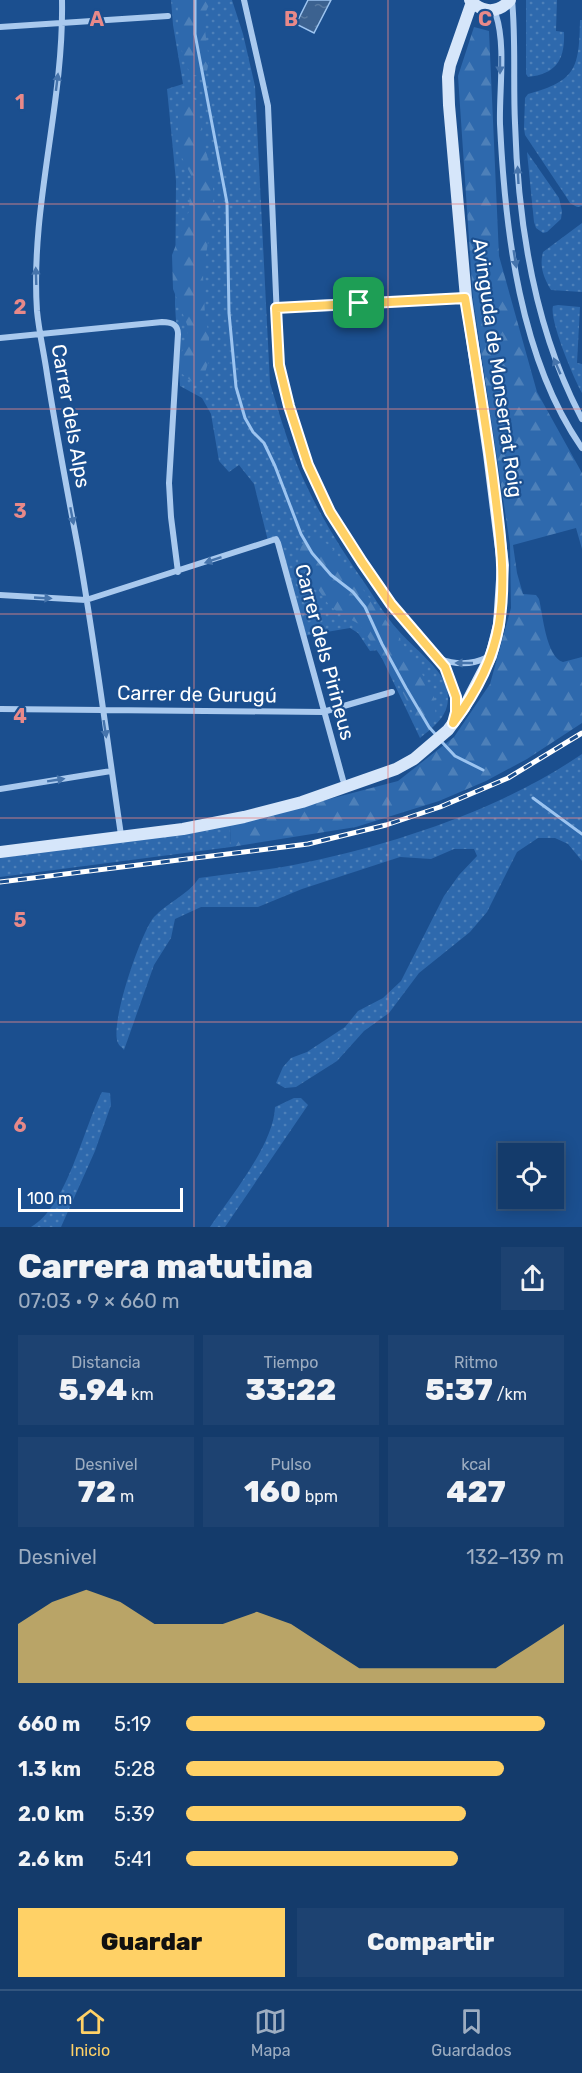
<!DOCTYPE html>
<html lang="es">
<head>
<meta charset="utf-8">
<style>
  :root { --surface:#143b6b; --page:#1d4271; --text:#f1f3f6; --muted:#9dadc1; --line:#33557e; --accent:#ffd166 }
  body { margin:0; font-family:Rubik,sans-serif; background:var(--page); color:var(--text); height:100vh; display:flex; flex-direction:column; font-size:22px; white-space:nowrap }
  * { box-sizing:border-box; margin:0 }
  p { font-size:20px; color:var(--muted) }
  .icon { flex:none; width:33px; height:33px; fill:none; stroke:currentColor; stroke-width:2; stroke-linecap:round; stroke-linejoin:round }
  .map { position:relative; height:1227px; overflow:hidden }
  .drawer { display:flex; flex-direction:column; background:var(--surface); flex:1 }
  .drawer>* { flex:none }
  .fabs { position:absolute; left:498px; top:1143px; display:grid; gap:12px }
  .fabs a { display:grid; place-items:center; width:66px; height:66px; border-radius:0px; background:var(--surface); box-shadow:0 3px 15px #0003,0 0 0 2px var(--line); font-size:30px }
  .scale { position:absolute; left:18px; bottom:15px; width:165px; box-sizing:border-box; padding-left:6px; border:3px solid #fff; border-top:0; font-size:16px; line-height:21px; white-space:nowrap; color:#fff; -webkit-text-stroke:4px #1b4f8f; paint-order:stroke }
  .pin { position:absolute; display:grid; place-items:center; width:51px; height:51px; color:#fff; margin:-26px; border-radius:12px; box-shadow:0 3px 9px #0006 }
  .round { display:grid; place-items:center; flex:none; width:63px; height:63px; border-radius:0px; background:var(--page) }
  .summary { display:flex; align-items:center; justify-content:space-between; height:102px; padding:0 18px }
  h1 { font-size:33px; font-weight:800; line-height:45px }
  .stats { display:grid; grid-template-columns:repeat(3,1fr); gap:9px; height:102px; padding:6px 18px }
  .stats div { display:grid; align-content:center; border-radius:0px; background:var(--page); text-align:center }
  .stats b { font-size:30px; font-weight:800 }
  .stats small { font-size:16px; font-weight:400 }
  .stats p { font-size:16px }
  .chart { height:168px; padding:12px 18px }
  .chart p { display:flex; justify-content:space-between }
  .chart svg { width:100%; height:108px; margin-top:6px; fill:var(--accent); opacity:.7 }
  .button { display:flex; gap:12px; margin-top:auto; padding:12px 18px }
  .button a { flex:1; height:69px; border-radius:0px; background:var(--accent); color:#111; font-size:24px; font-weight:800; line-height:69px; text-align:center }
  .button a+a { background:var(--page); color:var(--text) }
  ul { padding:0 18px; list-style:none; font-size:20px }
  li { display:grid; grid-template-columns:96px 72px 1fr; align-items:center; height:45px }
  li i { height:15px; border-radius:8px; background:var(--accent) }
  .menu { display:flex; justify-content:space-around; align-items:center; height:84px; border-top:2px solid var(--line); background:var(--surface); font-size:16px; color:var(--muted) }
  .menu a { display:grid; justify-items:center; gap:3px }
  .menu .active { color:var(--accent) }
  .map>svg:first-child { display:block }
</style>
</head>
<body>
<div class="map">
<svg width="582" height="1227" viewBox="0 0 582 1227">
  <defs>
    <pattern id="grass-dots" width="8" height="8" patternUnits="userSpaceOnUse" patternTransform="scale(1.5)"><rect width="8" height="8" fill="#2e69ad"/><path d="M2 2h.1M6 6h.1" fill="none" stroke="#4d80b9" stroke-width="1.8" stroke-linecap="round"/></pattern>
    <pattern id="forest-firs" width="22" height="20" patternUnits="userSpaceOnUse" patternTransform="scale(1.5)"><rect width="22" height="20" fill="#2e69ad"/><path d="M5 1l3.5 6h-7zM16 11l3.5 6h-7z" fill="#4d80b9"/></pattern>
    <pattern id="water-ripples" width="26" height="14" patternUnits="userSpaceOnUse" patternTransform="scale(1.5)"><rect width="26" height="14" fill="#3c6290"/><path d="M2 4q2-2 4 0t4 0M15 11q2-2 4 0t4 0" fill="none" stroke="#597aa1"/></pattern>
  </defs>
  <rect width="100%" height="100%" fill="#1b4f8f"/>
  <!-- grass -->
  <path fill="url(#grass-dots)" d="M171,0H232L243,34L255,86L270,383C281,420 292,457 309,491C325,524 345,555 366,585C376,600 386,617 398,630C412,647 443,669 447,689C452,713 437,724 420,738L378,650L370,651L358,633L350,628L303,636L278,543L268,541L254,484L239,465L229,472L219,461L211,414L202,398L180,386L175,305L176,181L167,89L183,84L173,25Z
    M526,0H557L556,31L564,32C565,59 557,74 528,77L526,74Z
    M580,20H582V206L577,207L570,203L565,195L525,135L524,128L525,98L528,94C577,81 579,67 580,20Z
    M527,152L559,198L562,211L561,219L547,232L543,233L536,228L534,222Z
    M582,223V292L551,290C544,278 539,267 543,252Z
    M558,305L580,307L577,363L582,364V393C574,379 549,320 553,306Z
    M582,754V861L568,844L555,838H538L517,852L487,912L470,932L419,973L389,1013L364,1031L337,1061L296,1087L285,1088L276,1083L283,1067L291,1058L307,1052L345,1027L358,1011L383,998L401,981L444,896L459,875L477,856L474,849H454L431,859L400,857L302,889L258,907H201L175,919L171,938L154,965L124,1050C122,1047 119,1046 118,1043C109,1025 141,932 154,917C168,902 188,895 199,878C235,873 272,870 308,862C401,842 503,808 582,754Z
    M230,825L231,847L0,877V856Z
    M102,1092L110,1093L111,1105L95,1151L61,1227H31C67,1207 83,1129 102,1092Z
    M294,1098H301L308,1105L225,1227H210C231,1196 274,1144 275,1107Z"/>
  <!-- forest -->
  <path fill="url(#forest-firs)" d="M178,0H214C192,18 217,52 205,76L191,75C179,52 177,26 178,0Z
    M474,27L489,31L499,256L537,392L582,473V549L576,528L513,545L517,573L523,594L536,595L539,599C543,615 546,657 563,662L582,657V723L527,759L486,781L439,801L356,827L231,847L230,825L398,781L454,737L490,684L511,608L510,545L473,299L458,76Z
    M190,97L197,101L202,133L213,181V209L203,275L205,316L209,335V360L203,379L195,384L181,373L180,354L187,344L188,327L173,289L172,255L189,211L191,175L180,154L178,131V108Z
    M312,536L321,539L333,549L396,634L418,666L434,697L436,718L424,729L419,725L396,679L359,624L340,614L329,605L310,578L299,569L298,559L301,546Z"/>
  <!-- water -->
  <path fill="url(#water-ripples)" stroke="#9cc4f0" stroke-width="1.5" d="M308,0H331L314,33L296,24Z"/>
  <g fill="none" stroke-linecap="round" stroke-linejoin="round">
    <!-- stream -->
    <path stroke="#9cc4f0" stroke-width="3" d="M195,0V34L227,203L229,313L236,387L245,418L253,432L264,443L275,466L301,534L312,553L331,575L353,592L365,607L382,644L406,688L429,727L437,736
      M441,741L455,756L483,770
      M533,798L582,834"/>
    <!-- street -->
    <path stroke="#a9c9ee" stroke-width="6" d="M62,0C64,105 30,206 37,311C39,332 44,353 47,374C56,432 67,490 78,548C95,643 107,740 121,835
      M244,0L268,106L279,365C286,399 295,435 308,466C332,520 365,573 403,618C426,645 462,675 455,715
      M512,0C516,41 513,82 515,123C518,224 534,329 582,419
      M490,11L496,15C506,45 499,92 500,124C505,231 520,359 582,448
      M0,27L168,16
      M276,308L466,298
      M0,338L162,322C171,322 178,324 178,334L169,483L171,517L178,572
      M0,595L86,600L276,539L278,543L343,780
      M440,659C456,665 472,665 488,657
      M0,709L323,712L392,692
      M0,789L111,771"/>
    <!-- secondary -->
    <path stroke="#d6e6fa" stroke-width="12" d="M470,0C482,13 498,14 510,0
      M0,852L183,829L244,817L302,802L396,769L414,759L448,730L464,708L491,656L499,625L503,565L489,454L466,298L449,105L448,77L450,65L472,2"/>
    <!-- rail casing -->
    <g stroke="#fff" stroke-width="5">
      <path id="rail" d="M0,882L308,844L386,825L440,807L508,778L582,733"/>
    </g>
    <!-- rail -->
    <use href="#rail" stroke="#1b4f8f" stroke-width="3" stroke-dasharray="9" stroke-linecap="butt"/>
  </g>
  <!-- one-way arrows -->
  <defs><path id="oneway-solid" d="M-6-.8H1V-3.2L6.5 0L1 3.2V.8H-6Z" transform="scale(1.5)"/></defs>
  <g fill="#4674ac">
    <use href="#oneway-solid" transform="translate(500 65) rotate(90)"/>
    <use href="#oneway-solid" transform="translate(57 82) rotate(-83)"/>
    <use href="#oneway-solid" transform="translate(518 175) rotate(-93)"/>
    <use href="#oneway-solid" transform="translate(515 259) rotate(81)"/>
    <use href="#oneway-solid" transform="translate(36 276) rotate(-92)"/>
    <use href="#oneway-solid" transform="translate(557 366) rotate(-113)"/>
    <use href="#oneway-solid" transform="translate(72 516) rotate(79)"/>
    <use href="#oneway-solid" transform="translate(213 560) rotate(161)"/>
    <use href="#oneway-solid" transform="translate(43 598) rotate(3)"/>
    <use href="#oneway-solid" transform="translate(464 663) rotate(180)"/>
    <use href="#oneway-solid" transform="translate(105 729) rotate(81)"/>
    <use href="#oneway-solid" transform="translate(56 780) rotate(-9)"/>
  </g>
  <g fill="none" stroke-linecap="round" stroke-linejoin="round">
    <!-- route casing -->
    <g stroke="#fff" stroke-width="12">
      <path id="route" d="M465,298C475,358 485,418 493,478C499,527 507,575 499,624C493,660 475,694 453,723L456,712V697L445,667L391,604L362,562L330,512L308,465L289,406L279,365L276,308Z"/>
    </g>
    <!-- route -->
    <use href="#route" stroke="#ffd166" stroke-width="8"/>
  </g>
  <!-- grid -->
  <path fill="none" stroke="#e88989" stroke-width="1.5" stroke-opacity="0.55" d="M194,0V1227M388,0V1227M0,204H582M0,409H582M0,614H582M0,818H582M0,1022H582"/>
  <g text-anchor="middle" stroke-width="4.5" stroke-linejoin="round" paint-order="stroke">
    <!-- street labels -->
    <g font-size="20" fill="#fff" stroke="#1b4f8f">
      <text transform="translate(498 368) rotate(82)" y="7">Avinguda de Monserrat Roig</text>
      <text transform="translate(71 416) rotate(80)" y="7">Carrer dels Alps</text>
      <text transform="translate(325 652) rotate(75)" y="7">Carrer dels Pirineus</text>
      <text transform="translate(197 694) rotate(1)" y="7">Carrer de Gurugú</text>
    </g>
  </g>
  <g font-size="20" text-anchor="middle" font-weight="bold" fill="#e88989" stroke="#1b4f8f" stroke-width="4.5" stroke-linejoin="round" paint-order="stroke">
    <text x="97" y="26">A</text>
    <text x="291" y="26">B</text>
    <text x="485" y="26">C</text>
    <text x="20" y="109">1</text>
    <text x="20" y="314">2</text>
    <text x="20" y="518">3</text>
    <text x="20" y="723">4</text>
    <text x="20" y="927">5</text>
    <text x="20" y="1132">6</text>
  </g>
</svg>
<div class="fabs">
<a><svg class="icon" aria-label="locate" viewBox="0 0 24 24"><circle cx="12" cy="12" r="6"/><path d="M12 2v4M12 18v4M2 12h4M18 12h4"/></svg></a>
</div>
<div class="scale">100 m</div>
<div class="pin" style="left:359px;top:303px;background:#1e9e55"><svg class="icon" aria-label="arrive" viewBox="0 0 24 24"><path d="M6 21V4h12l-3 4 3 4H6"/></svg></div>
</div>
<section class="drawer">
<div class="summary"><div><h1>Carrera matutina</h1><p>07:03 · 9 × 660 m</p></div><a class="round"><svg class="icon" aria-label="share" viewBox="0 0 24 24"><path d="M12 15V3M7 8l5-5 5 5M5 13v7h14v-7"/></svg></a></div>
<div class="stats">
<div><p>Distancia</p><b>5.94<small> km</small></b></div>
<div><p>Tiempo</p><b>33:22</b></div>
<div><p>Ritmo</p><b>5:37<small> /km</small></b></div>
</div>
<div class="stats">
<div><p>Desnivel</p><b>72<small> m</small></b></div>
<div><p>Pulso</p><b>160<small> bpm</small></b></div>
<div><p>kcal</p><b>427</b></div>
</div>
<div class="chart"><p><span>Desnivel</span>132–139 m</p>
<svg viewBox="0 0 160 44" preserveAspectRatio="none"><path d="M0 44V20L10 11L20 6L30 11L40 20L50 20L60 20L70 15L80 20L90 29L100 38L110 38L120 38L130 38L140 38L150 29L160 20V44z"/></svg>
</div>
<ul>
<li><b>660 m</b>5:19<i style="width:95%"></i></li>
<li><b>1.3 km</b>5:28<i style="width:84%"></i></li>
<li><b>2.0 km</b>5:39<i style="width:74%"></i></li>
<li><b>2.6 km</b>5:41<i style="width:72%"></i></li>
</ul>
<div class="button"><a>Guardar</a><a>Compartir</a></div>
</section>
<nav class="menu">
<a class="active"><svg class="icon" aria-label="home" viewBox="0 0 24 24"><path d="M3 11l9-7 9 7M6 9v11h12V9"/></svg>Inicio</a>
<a><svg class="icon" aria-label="map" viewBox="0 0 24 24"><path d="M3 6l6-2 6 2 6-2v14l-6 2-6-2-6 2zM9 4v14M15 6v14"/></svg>Mapa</a>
<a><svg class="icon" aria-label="saved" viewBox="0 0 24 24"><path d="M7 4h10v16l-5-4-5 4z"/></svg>Guardados</a>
</nav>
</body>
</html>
